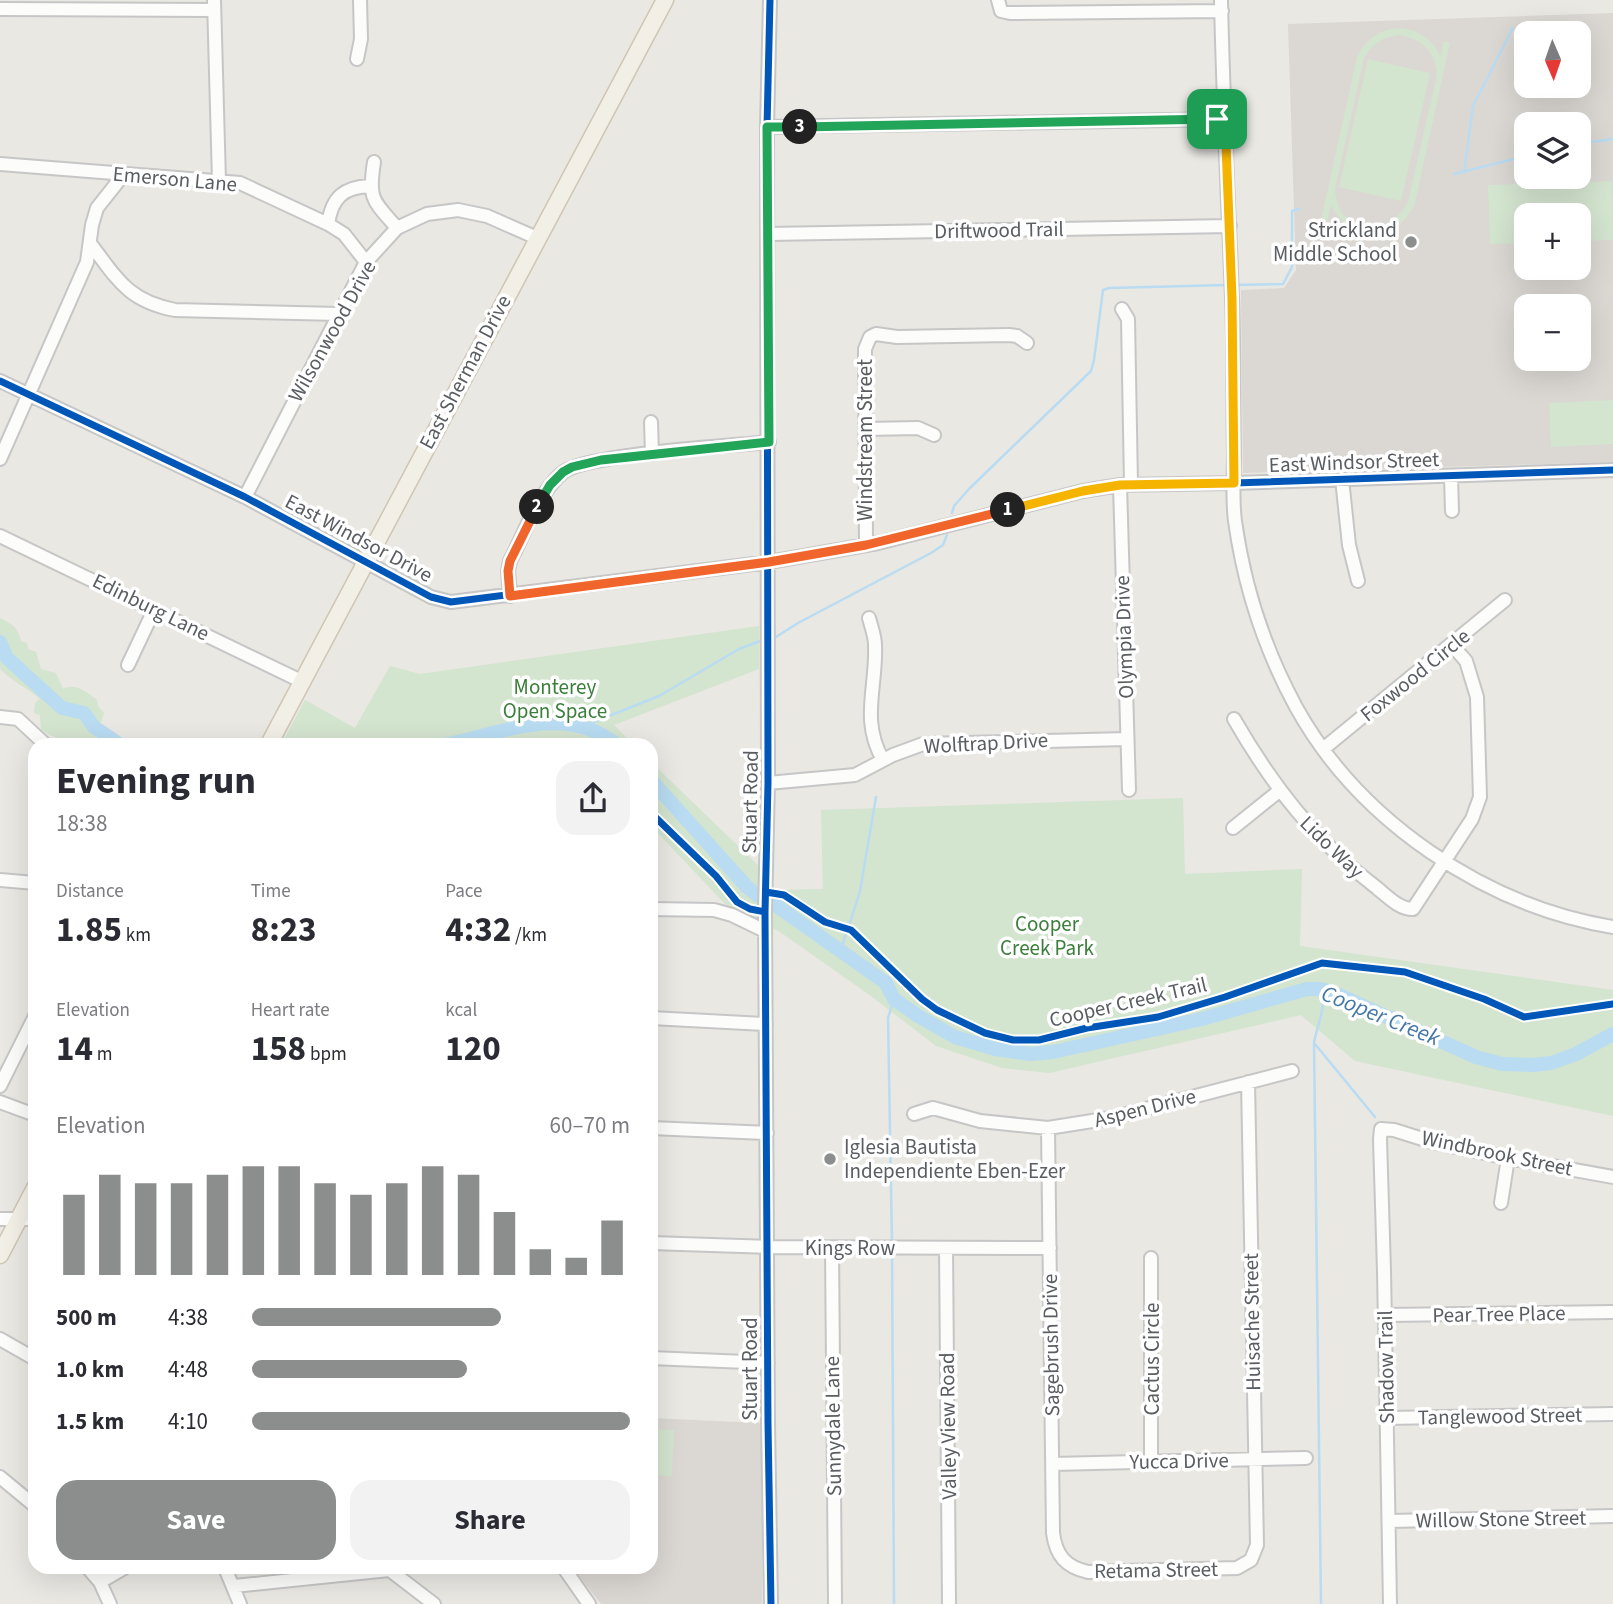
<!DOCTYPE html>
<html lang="en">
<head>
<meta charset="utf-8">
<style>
  :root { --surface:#fff; --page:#f2f2f3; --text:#2b2b33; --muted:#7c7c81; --accent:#8c8e8e }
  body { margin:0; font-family:"Source Sans 3",sans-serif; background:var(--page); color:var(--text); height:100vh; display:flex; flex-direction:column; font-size:26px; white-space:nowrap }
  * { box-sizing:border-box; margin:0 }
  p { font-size:23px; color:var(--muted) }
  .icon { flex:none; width:38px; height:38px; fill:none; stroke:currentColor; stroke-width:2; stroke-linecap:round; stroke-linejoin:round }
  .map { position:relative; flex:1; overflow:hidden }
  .drawer { position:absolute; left:28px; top:738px; width:630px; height:836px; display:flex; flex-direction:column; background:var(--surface); border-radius:21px; box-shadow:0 7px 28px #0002 }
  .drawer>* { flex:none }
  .needle { width:46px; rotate:178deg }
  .fabs { position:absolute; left:1514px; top:21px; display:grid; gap:14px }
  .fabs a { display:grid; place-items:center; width:77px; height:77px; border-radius:14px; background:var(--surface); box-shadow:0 7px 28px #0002; font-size:35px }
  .pin { position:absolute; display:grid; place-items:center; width:60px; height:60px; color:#fff; margin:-30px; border-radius:14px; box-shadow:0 4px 10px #0006 }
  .km { position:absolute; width:35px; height:35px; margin:-18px; border-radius:50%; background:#222; color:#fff; font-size:19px; line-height:35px; text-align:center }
  .round { display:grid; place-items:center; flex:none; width:74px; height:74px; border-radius:21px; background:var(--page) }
  .summary { display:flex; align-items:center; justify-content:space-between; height:119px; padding:0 28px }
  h1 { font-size:38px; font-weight:700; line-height:52px }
  .figures { display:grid; grid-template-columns:repeat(3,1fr); gap:10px; height:119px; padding:7px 28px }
  .figures div { display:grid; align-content:center }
  .figures b { font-size:35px; font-weight:700 }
  .figures small { font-size:19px; font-weight:400 }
  .figures p { font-size:19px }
  .chart { height:196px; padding:14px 28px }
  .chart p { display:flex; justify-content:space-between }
  .chart svg { width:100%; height:126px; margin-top:7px; stroke:var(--accent); stroke-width:6 }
  .action { display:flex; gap:14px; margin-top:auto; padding:14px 28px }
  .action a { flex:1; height:80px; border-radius:21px; background:var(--accent); color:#fff; font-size:28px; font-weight:700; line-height:80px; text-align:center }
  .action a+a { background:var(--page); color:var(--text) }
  ul { padding:0 28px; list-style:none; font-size:23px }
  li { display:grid; grid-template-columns:112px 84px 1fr; align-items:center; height:52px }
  li i { height:18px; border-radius:9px; background:var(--accent) }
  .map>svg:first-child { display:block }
</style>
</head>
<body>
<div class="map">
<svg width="1613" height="1604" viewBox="0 0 1613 1604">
  <rect width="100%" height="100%" fill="#e9e8e3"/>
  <!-- education -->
  <path fill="#dbd8d3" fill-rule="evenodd" d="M1613,13V462L1243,473L1241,290L1284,288L1296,270L1288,24ZM1526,33H1578V86H1526ZM1526,124H1578V177H1526ZM1526,215H1578V268H1526ZM1526,306H1578V359H1526Z
    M651,1418L762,1423V1604H601L573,1568H651Z"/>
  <!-- green -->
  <path fill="#d3e4cf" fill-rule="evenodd" d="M1398,28C1417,29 1432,38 1440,56L1444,41L1450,43L1415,203C1396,245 1352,246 1331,205L1327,221L1321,220L1357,57C1365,40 1378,30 1398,28ZM1400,35C1422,39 1436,52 1437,75L1408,202C1389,240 1336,233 1335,189L1364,58C1373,43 1383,37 1400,35Z
    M1368,59L1430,73L1401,201L1339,187Z
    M1612,181L1613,240L1579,241L1578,215H1526V243L1490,244L1488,185Z
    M1613,400V444L1551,447L1549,403Z
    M0,618C12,624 18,627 21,641L27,643L28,649L36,652L41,669L56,673L63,689C75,682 87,692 97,700L98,706L104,713L94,742L101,745H83V742C65,735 62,745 41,729L40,715L34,713L35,703L40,699C27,688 12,681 0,669Z
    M759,626V669L614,725L634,745L575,746L572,742L551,746L281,745L305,700L355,728L390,666L420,674Z
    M651,762L760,867L774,890L823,889L821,810L1183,798L1185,874L1302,869L1300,946L1613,990V1116L1355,1061L1301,1015L1049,1073L1002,1068L936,1046L871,996L780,932L725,904L651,826Z
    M651,1429L674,1430L672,1476L651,1475Z"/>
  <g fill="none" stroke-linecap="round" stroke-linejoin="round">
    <!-- stream -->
    <path stroke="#b9dcf2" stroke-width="2.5" d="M1578,144L1613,139
      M1464,172L1473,106L1513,28
      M1454,174L1526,156
      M1237,285L1283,284L1292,267V211L1299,209
      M952,513L954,506L969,489L1091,371L1094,360L1103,290L1109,288L1227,285
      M776,637L798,623L931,553L943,545L947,535
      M584,726L659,696L739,649L760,641
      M849,926L860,891L876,797
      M841,950L846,933
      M1321,989C1327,1008 1317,1024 1314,1043L1321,1604
      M1315,1044L1375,1117
      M892,1244L888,1018L894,999
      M892,1250L894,1604"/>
    <!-- river -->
    <path stroke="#b9dcf2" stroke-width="14" d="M0,642L7,658L62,708L84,713L94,727L122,746
      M440,746C499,735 565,701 618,746
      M651,780L747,887L757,895
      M774,904L886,983L894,999L918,1016L955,1037L995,1049L1030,1054L1053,1052L1202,1019L1307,989H1321L1332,992L1476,1057L1502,1064L1533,1065L1551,1063L1576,1054L1613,1034"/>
    <!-- minor casing -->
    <g stroke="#c6c6c6" stroke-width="16">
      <path id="minor" d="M214,0L219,181
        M770,0L767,127L768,783L765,912L768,1423L771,1604
        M998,0L1001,11L1010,13L1222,11
        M1221,0C1223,99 1228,198 1232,297C1234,349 1233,402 1234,454C1234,476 1232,499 1235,521C1244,585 1265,650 1296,707C1359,821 1485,906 1613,927
        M0,9L214,10
        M357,59L361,39L360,0
        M767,127L1225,119
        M374,162C368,200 373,200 397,228
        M0,164L240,183L328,224L344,234L366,262
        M328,224C332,197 344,187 370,186
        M768,234L1230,226
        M90,243C117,279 128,301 175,310L338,314
        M1122,309L1128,319L1131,484
        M0,381L245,497L431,597L451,602L769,562L878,543L1083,491L1120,485L1234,483L1613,470
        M651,422L652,454
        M865,429L918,428L934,435
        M0,459L87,262L92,225L97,208L124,174
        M1451,476L1452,511
        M1342,479L1349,545L1358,581
        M1120,485L1129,790
        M245,497L366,262L397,228L427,214L458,210L487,216L537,238
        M0,536L301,681
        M866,545L865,349L870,337L876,334L897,337L1009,335L1017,336L1027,343
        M510,596L508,571L510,561C525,533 537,495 562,473C584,454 732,446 769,442
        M869,618C871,626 875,636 875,645C877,687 860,720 883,760
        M128,665L154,610
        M0,717L18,719L47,746
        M1234,719C1272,785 1316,842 1377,888C1388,897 1399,909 1413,909L1472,819L1480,797L1477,697L1466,661L1452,645
        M1323,749L1505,600
        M768,783L855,775L893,755L923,744L1127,739
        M1233,828L1279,791
        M0,880L35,883
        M651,909L714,910L732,915L765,931
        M651,1018L766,1024
        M0,1086L35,1016
        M0,1102L35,1115
        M914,1114L933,1108L980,1121L1048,1128L1111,1118L1292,1071
        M651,1128L767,1133
        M1048,1128L1053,1533C1056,1556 1066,1567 1088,1572L1237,1568L1251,1560L1257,1545L1248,1082
        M1501,1203L1508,1158
        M0,1219H35
        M651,1243L768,1247L1050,1248
        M832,1248L835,1604
        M946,1248L949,1604
        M1151,1258V1460
        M1385,1315L1613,1312
        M0,1339L35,1359
        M651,1358L768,1363
        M1387,1418L1613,1414
        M1053,1464L1306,1458
        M0,1477L35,1506
        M1389,1521L1613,1516
        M88,1568L100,1582L110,1604
        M225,1568L240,1604
        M387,1568L434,1604
        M564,1568L589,1604
        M100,1582L124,1568
        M234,1586L389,1570
        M1390,1604L1384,1271L1380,1139L1381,1129L1394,1130L1432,1142L1508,1158L1613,1177"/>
    </g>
    <!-- major casing -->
    <g stroke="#cfc6b3" stroke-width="19">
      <path id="major" d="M268,746L665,0
        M0,1255L35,1188"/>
    </g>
    <!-- minor -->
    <use href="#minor" stroke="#fcfcfb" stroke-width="12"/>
    <!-- major -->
    <use href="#major" stroke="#f1efe6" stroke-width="16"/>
    <!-- cycleway casing -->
    <g stroke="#fff" stroke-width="11">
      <path id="cycleway" d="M770,0L767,127L768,783L765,912L768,1423L771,1604
        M0,381L245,497L431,597L451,602L769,562L878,543L1083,491L1120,485L1234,483L1613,470
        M651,813L716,876L737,902L750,909L765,912
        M766,892L784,895L825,922L851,930L922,999L937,1010L985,1033L1013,1040H1039L1087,1028L1158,1017L1225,997L1322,963L1405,972L1484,999L1524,1017L1613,1004"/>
    </g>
    <!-- cycleway -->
    <use href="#cycleway" stroke="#0057b8" stroke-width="7"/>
  </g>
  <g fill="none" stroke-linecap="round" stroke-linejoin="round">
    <!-- split-1 casing -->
    <g stroke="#fff" stroke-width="14">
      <path id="split-1" d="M1008,510L1083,491L1120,485L1234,483L1232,298L1225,119H1217"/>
    </g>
    <!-- split-2 casing -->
    <g stroke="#fff" stroke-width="14">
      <path id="split-2" d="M537,507L510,561L508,571L510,596L769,562L866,545L1008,510"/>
    </g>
    <!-- split-3 casing -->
    <g stroke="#fff" stroke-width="14">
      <path id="split-3" d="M537,507L550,485L563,472L572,467L601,460L769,442L767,127H800"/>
    </g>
    <!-- split-4 casing -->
    <g stroke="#fff" stroke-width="14">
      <path id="split-4" d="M800,127L1217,119"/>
    </g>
    <!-- split-1 -->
    <use href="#split-1" stroke="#f5b400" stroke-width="9"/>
    <!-- split-2 -->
    <use href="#split-2" stroke="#f0652b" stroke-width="9"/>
    <!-- split-3 -->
    <use href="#split-3" stroke="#22a559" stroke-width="9"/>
    <!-- split-4 -->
    <use href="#split-4" stroke="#22a559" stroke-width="9"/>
  </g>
  <!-- markers -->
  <g fill="#8c8e8e" stroke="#fff" stroke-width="2.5">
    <circle cx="1411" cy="242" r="7"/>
    <circle cx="830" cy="1159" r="7"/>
  </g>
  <g text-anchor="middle" stroke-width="7" stroke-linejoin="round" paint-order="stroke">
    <!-- street labels -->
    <g font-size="21" fill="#5a5d61" stroke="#fff">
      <text transform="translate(175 179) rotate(5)" y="7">Emerson Lane</text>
      <text transform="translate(999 230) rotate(-1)" y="7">Driftwood Trail</text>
      <text transform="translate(332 331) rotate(-61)" y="7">Wilsonwood Drive</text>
      <text transform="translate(465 372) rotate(-62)" y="7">East Sherman Drive</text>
      <text transform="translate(865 440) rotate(-90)" y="7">Windstream Street</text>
      <text transform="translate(1354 462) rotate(-2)" y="7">East Windsor Street</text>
      <text transform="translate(359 538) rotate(28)" y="7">East Windsor Drive</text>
      <text transform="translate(151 607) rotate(26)" y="7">Edinburg Lane</text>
      <text transform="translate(1124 637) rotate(-92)" y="7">Olympia Drive</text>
      <text transform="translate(1415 675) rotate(-39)" y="7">Foxwood Circle</text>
      <text transform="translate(986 743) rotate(-3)" y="7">Wolftrap Drive</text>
      <text transform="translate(750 802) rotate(-89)" y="7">Stuart Road</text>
      <text transform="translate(1332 847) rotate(44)" y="7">Lido Way</text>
      <text transform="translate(1128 1002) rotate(-13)" y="7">Cooper Creek Trail</text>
      <text transform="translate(1145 1108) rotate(-14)" y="7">Aspen Drive</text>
      <text transform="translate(1497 1153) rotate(12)" y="7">Windbrook Street</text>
      <text x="850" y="1255">Kings Row</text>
      <text transform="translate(1499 1314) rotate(-1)" y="7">Pear Tree Place</text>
      <text transform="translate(1252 1322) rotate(-91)" y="7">Huisache Street</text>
      <text transform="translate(1051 1345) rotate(-91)" y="7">Sagebrush Drive</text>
      <text transform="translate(1152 1359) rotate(-90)" y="7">Cactus Circle</text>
      <text transform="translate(1386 1367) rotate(-91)" y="7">Shadow Trail</text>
      <text transform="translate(750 1369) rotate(-90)" y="7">Stuart Road</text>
      <text transform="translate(1500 1416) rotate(-1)" y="7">Tanglewood Street</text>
      <text transform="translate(833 1426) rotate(-91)" y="7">Sunnydale Lane</text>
      <text transform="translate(948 1426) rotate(-91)" y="7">Valley View Road</text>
      <text transform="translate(1179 1461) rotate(-1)" y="7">Yucca Drive</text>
      <text transform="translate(1501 1519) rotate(-1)" y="7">Willow Stone Street</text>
      <text transform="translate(1156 1570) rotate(-1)" y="7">Retama Street</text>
    </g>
    <!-- poi labels -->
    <g font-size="21" fill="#5a5d61" stroke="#fff" text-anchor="end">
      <text x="1397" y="237">Strickland<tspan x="1397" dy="24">Middle School</tspan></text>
      <text x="844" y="1154" text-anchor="start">Iglesia Bautista<tspan x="844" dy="24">Independiente Eben-Ezer</tspan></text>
    </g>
    <!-- park labels -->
    <g font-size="21" fill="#3b7f3b" stroke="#fff">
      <text x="555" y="694">Monterey<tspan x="555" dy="24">Open Space</tspan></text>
      <text x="1047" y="931">Cooper<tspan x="1047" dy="24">Creek Park</tspan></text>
    </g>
    <!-- water labels -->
    <g font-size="23" font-style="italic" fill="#4578a7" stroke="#fff">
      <text transform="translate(1381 1015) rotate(22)" y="8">Cooper Creek</text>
    </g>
  </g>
</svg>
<div class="fabs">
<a><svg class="needle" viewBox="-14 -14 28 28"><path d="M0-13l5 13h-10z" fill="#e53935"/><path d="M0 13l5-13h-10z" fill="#7c7c81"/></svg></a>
<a><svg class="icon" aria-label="layers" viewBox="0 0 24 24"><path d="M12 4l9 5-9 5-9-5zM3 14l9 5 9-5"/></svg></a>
<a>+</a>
<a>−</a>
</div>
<div class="pin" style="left:1217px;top:119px;background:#1e9e55"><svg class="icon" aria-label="arrive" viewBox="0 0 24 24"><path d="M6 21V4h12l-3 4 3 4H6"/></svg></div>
<b class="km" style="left:1008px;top:510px">1</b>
<b class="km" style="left:537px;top:507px">2</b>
<b class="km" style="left:800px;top:127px">3</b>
<section class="drawer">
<div class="summary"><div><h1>Evening run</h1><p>18:38</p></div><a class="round"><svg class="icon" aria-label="share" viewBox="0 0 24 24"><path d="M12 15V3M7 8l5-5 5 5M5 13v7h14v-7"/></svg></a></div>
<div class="figures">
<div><p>Distance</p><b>1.85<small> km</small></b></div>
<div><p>Time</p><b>8:23</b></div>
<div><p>Pace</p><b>4:32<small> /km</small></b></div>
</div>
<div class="figures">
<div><p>Elevation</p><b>14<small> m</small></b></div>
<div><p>Heart rate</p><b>158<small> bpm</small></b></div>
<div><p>kcal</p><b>120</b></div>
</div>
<div class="chart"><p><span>Elevation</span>60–70 m</p>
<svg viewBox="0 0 160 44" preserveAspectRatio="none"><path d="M5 44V16M15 44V9M25 44V12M35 44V12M45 44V9M55 44V6M65 44V6M75 44V12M85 44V16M95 44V12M105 44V6M115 44V9M125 44V22M135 44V35M145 44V38M155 44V25"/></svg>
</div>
<ul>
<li><b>500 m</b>4:38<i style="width:66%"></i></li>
<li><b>1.0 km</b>4:48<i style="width:57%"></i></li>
<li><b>1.5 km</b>4:10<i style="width:100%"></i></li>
</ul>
<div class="action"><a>Save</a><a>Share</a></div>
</section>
</div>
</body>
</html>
